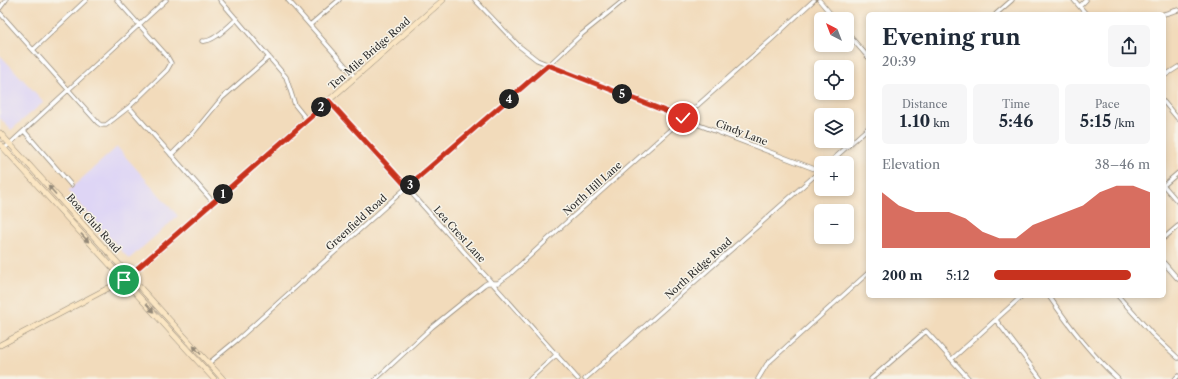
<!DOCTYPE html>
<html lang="en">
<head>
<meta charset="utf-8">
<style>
  :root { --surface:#fff; --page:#f6f6f7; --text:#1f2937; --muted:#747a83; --accent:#c8321e }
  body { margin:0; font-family:"Libre Caslon Text",serif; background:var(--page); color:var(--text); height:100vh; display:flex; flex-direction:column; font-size:15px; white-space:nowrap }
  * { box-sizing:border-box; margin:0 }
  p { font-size:13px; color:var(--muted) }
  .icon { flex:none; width:22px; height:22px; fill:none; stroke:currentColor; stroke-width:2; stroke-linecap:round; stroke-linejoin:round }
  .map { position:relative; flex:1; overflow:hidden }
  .sheet { position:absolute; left:866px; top:12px; width:300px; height:286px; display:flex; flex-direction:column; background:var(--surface); border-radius:6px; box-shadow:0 2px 6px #0003 }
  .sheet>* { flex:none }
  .needle { width:26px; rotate:318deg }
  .buttons { position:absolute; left:814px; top:12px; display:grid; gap:8px }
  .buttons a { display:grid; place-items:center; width:40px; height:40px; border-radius:6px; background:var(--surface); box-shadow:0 2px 6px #0003; font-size:20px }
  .pin { position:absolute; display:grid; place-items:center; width:34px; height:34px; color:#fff; margin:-17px; border:2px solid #fff; border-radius:50%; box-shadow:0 1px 4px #0007 }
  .km { position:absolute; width:20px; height:20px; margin:-10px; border-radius:50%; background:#222; color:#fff; font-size:11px; line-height:20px; text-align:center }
  .round { display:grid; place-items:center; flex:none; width:42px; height:42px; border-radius:6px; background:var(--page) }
  .summary { display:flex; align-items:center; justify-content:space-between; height:68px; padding:0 16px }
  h1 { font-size:22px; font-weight:800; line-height:30px }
  .figures { display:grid; grid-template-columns:repeat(3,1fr); gap:6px; height:68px; padding:4px 16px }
  .figures div { display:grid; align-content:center; border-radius:6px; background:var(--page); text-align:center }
  .figures b { font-size:17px; font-weight:800 }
  .figures small { font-size:11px; font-weight:400 }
  .figures p { font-size:11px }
  .chart { height:112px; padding:8px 16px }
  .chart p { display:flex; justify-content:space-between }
  .chart svg { width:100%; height:72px; margin-top:4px; fill:var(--accent); opacity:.7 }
  ul { padding:0 16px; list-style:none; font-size:13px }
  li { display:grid; grid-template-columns:64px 48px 1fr; align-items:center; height:30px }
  li i { height:10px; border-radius:5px; background:var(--accent) }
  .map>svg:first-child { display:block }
</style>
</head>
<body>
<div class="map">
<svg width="1178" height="379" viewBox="0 0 1178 379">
  <rect width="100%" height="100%" fill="#f7f3e8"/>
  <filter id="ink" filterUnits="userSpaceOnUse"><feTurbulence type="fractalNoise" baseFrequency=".025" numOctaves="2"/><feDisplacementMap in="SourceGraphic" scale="8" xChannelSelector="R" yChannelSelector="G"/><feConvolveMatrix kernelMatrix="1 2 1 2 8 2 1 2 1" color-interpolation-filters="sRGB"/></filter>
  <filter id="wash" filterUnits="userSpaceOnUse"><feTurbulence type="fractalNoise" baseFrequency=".012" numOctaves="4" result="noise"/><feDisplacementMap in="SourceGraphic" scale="16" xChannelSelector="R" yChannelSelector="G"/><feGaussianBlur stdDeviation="0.9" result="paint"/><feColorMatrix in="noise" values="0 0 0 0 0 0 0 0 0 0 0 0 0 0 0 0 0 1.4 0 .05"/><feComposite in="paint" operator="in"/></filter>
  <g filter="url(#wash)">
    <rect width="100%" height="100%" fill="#f2dbbb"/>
    <!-- built -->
    <path fill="#ded5f5" d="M0,55L44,102L11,130L0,118Z
      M117,147L178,216L129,259L68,191Z"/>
  </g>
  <g filter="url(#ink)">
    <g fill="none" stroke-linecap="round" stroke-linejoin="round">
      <!-- street casing -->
      <g stroke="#8e8373" stroke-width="5">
        <path id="street" d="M220,0L286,77L295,105L307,120
          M288,0L355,77
          M475,0L519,46L537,60L699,125L820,171
          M819,0L835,19
          M1074,0L1086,14
          M1080,6L1086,0
          M0,8L6,0
          M0,13L98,123L101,125H106L129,107L167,70L171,63L167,56L117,0
          M996,14L1012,0
          M1164,14L1178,10
          M310,25L339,0
          M847,33L868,57
          M202,41C213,43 228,26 237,19
          M33,50L86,0
          M1164,76L1178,67
          M329,101L578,379
          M1164,102L1178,119
          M129,107L213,202
          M24,131L71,185
          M4,149L166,0
          M171,155L194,132L222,98L269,57
          M829,163L868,128
          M1164,185L1178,173
          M1164,186L1178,202
          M1164,238L1178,226
          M1164,263L1178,279
          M1049,296C1069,326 1092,355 1118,379
          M1118,296L1152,334L1178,358
          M996,320L1041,379
          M952,359L1022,296
          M209,363L237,340L407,187L549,65L582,34L624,0
          M376,379L432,327L484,285L487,283H498L510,274L570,219L772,39L814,0
          M530,379L557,354
          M585,379L821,170
          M758,379L767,364L868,273
          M871,379L926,331L969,379
          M1175,379L1178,376"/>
      </g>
      <!-- secondary casing -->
      <g stroke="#8e8373" stroke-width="6">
        <path id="secondary" d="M0,133L223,379
          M0,144L214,379
          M0,345L120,282L130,275L443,0"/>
      </g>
      <!-- street -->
      <use href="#street" stroke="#fff" stroke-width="3.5"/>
      <!-- secondary -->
      <use href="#secondary" stroke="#fbe6c3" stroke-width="5"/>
    </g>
    <!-- one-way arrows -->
    <defs><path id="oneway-solid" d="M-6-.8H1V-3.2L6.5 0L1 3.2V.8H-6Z"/></defs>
    <g fill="#938877">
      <use href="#oneway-solid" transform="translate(52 190) rotate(-132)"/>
      <use href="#oneway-solid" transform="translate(85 238) rotate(47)"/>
      <use href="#oneway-solid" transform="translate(150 308) rotate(48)"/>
      <use href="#oneway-solid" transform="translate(197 350) rotate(-132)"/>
    </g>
  </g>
  <g fill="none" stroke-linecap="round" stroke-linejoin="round" filter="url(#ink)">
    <!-- route casing -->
    <g stroke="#fff" stroke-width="8">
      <path id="route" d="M124,280L329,101L407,187L548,65L683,118"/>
    </g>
    <!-- route -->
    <use href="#route" stroke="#c8321e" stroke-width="5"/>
  </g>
  <g text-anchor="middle" stroke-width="3" stroke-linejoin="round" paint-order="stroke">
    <!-- street labels -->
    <g font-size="10" fill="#2b2b2b" stroke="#f7f3e8">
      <text transform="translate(369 53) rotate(-41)" y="4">Ten Mile Bridge Road</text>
      <text transform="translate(742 132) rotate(21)" y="4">Cindy Lane</text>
      <text transform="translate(592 188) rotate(-42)" y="4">North Hill Lane</text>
      <text transform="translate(356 222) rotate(-42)" y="4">Greenfield Road</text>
      <text transform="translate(94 223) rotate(48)" y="4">Boat Club Road</text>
      <text transform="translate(460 234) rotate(48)" y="4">Lea Crest Lane</text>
      <text transform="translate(698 268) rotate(-42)" y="4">North Ridge Road</text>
    </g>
  </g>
</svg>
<div class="buttons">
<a><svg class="needle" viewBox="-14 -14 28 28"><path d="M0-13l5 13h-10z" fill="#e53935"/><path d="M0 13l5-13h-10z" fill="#747a83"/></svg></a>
<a><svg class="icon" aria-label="locate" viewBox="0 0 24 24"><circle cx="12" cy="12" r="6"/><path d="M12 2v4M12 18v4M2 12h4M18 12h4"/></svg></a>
<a><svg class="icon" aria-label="layers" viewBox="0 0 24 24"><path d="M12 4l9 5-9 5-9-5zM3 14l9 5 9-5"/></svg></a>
<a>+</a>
<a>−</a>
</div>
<div class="pin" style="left:124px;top:280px;background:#1e9e55"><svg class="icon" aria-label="arrive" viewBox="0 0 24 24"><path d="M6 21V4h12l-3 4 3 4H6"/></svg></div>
<div class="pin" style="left:683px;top:118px;background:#d93025"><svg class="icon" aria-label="check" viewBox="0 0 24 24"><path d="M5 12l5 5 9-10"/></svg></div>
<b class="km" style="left:223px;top:194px">1</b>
<b class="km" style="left:321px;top:107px">2</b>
<b class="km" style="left:410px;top:185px">3</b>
<b class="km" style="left:509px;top:99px">4</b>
<b class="km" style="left:622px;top:94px">5</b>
<section class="sheet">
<div class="summary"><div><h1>Evening run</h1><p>20:39</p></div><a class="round"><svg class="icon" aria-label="share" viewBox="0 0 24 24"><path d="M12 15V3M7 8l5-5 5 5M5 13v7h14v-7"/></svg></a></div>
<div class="figures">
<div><p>Distance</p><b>1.10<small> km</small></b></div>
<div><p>Time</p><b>5:46</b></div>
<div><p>Pace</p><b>5:15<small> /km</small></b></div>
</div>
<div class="chart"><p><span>Elevation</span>38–46 m</p>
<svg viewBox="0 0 160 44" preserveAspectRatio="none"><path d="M0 44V10L10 18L20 22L30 22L40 22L50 26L60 34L70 38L80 38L90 30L100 26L110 22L120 18L130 10L140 6L150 6L160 10V44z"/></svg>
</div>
<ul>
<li><b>200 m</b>5:12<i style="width:88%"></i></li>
</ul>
</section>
</div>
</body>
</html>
